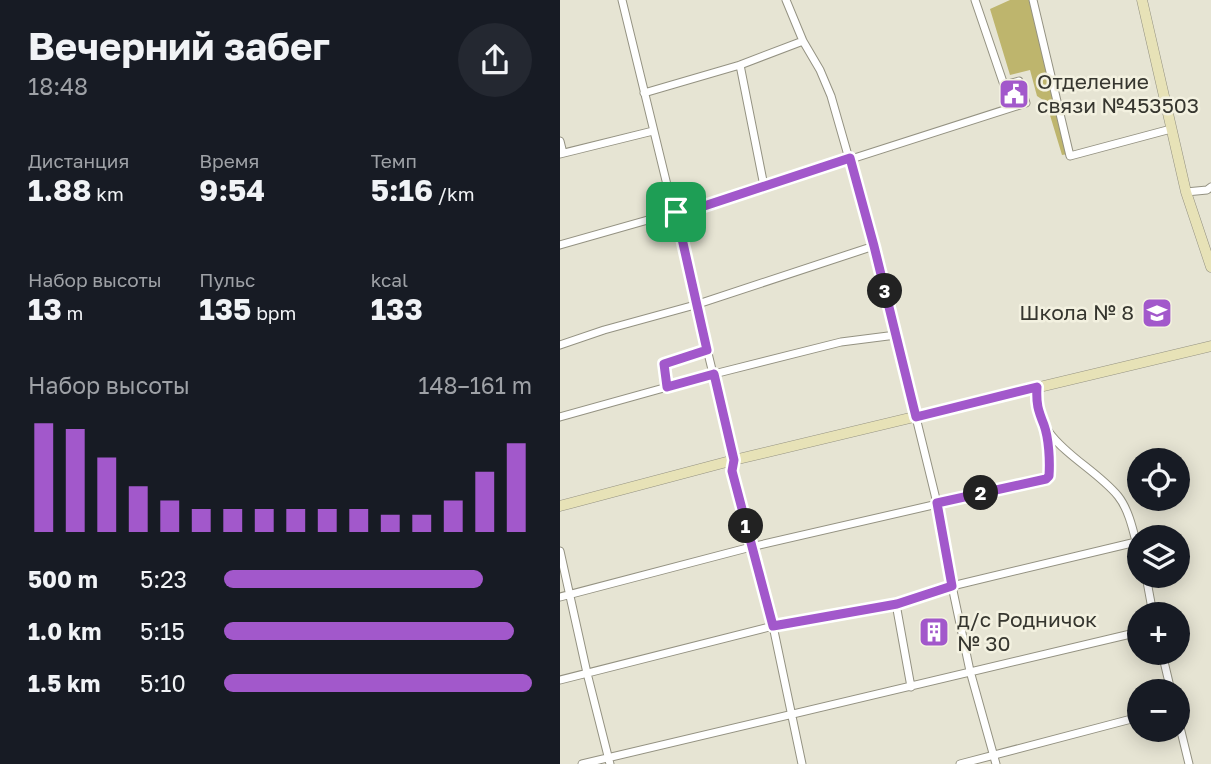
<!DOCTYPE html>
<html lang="ru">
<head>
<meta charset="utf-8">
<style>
  :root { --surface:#171b24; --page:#242831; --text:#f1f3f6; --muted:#9ea1a6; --accent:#a258cb }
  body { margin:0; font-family:"Golos Text",sans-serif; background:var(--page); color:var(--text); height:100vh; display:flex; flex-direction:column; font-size:26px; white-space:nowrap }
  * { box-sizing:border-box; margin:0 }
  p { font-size:23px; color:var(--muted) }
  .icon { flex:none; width:38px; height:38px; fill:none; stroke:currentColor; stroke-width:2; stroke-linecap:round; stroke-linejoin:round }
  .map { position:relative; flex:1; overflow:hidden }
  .details { display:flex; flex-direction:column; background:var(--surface); width:560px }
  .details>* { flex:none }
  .fabs { position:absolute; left:567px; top:448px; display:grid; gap:14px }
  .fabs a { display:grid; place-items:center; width:63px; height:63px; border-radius:50%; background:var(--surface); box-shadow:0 4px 18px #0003; font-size:35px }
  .pin { position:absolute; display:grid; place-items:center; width:60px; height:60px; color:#fff; margin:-30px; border-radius:14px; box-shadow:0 4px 10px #0006 }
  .km { position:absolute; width:35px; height:35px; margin:-18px; border-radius:50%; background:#222; color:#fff; font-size:19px; line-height:35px; text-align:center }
  .round { display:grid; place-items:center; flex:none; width:74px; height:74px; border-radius:37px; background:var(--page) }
  .summary { display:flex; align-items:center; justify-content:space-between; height:119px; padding:0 28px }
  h1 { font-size:38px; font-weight:700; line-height:52px }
  .metrics { display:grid; grid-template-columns:repeat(3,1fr); gap:10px; height:119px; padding:7px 28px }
  .metrics div { display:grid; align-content:center }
  .metrics b { font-size:30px; font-weight:700 }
  .metrics small { font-size:19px; font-weight:400 }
  .metrics p { font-size:19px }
  .chart { height:196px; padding:14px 28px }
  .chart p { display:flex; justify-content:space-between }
  .chart svg { width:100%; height:126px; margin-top:7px; stroke:var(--accent); stroke-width:6 }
  ul { padding:0 28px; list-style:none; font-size:23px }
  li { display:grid; grid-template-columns:112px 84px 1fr; align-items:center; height:52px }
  li i { height:18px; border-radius:9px; background:var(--accent) }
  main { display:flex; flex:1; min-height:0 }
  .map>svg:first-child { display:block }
</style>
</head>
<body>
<main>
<section class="details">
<div class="summary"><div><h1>Вечерний забег</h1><p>18:48</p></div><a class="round"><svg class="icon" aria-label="share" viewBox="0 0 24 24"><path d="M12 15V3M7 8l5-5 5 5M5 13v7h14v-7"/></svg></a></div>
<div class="metrics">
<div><p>Дистанция</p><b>1.88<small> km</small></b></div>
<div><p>Время</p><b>9:54</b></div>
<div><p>Темп</p><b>5:16<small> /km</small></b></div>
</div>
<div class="metrics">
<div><p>Набор высоты</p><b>13<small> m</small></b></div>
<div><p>Пульс</p><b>135<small> bpm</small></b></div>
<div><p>kcal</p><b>133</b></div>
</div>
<div class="chart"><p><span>Набор высоты</span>148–161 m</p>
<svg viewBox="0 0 160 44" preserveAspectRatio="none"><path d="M5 44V6M15 44V8M25 44V18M35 44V28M45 44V33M55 44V36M65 44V36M75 44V36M85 44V36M95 44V36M105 44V36M115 44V38M125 44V38M135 44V33M145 44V23M155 44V13"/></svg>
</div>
<ul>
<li><b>500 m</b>5:23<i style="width:84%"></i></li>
<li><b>1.0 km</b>5:15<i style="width:94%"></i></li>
<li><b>1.5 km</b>5:10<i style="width:100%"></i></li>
</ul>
</section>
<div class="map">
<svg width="651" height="764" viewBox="0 0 651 764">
  <rect width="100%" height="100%" fill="#e6e4d3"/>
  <!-- green -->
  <path fill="#beb56d" d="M450,0H470L508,154L502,155L486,102L477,96L470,70L450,75L430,9Z"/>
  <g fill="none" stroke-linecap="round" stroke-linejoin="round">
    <!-- street casing -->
    <g stroke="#949282" stroke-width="9">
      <path id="street" d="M62,0C99,153 137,307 174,460L172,471L213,626L242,764
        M226,0L243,41L260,70L271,96L314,246L377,503L392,586L410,671L436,764
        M473,0L510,156L611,129
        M180,65L204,186
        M84,93L180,65L243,41
        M0,141L3,153
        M0,154L93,131
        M626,192L647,190L651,187
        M0,245L116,212H126L466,103L459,81L444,85L415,0
        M0,345L44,330L135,305L314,246
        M107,387L104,364L147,350
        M477,387C472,443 528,460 558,496C570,511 574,535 579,553
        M0,417L154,374L281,342L336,335
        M0,551L27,673L50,764
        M586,576L593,614
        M0,597L191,547L486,479L489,466L485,427
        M336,604L351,687
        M602,653L611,691
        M0,680L213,626L336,604L392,586L576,542
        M618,719L629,764
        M22,764L579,632
        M400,764L579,717"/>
    </g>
    <!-- secondary casing -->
    <g stroke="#949282" stroke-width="11">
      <path id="secondary" d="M582,0L626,192L651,267
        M0,506L174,460L651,346"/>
    </g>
    <!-- street -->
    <use href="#street" stroke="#fff" stroke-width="7"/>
    <!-- secondary -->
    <use href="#secondary" stroke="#e7e2b7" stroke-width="10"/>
  </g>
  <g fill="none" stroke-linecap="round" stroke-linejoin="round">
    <!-- route casing -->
    <g stroke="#fff" stroke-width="14">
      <path id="route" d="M290,158L314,246L356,417L477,387C476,404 478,410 484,425C489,439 490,461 489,476L486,479L377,503L392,586L337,604L213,626L172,471L174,460L154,374L107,387L104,364L147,350L116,212H126Z"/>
    </g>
    <!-- route -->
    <use href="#route" stroke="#a258cb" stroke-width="9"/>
  </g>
  <!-- icons -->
  <defs>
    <g id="civic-square" transform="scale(1.575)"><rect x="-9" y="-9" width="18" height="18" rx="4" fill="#a258cb" stroke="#f3f1e0"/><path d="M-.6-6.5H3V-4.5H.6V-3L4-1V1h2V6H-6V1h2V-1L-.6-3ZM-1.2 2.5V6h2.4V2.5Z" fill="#fff"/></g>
    <g id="school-square" transform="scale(1.575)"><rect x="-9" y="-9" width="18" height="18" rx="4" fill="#a258cb" stroke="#f3f1e0"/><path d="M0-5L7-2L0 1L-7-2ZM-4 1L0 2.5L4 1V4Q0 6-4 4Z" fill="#fff"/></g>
    <g id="building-square" transform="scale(1.575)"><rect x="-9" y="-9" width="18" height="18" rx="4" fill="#a258cb" stroke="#f3f1e0"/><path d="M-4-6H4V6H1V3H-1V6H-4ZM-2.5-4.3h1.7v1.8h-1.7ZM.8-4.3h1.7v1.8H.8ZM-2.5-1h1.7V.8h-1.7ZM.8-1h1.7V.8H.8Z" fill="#fff"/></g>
  </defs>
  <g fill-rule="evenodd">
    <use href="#civic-square" x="454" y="94"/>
    <use href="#school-square" x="597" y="313"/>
    <use href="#building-square" x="374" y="632"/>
  </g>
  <g text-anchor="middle" stroke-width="5" stroke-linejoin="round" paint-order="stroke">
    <!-- poi labels -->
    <g font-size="21" fill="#36362f" stroke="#f3f1e0" text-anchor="start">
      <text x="477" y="89">Отделение<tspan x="477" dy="24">связи №453503</tspan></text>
      <text x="574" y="320" text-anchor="end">Школа № 8</text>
      <text x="397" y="627">д/с Родничок<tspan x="397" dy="24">№ 30</tspan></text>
    </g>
  </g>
</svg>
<div class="fabs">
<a><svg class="icon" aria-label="locate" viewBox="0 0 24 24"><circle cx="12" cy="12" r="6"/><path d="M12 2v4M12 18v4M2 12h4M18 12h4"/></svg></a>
<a><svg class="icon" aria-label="layers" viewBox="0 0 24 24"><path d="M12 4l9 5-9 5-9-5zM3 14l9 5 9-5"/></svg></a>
<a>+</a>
<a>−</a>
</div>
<div class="pin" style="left:116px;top:212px;background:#1e9e55"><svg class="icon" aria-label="arrive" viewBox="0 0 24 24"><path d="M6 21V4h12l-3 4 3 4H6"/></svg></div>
<b class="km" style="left:186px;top:526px">1</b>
<b class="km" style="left:421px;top:493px">2</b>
<b class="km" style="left:325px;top:291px">3</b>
</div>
</main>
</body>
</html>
